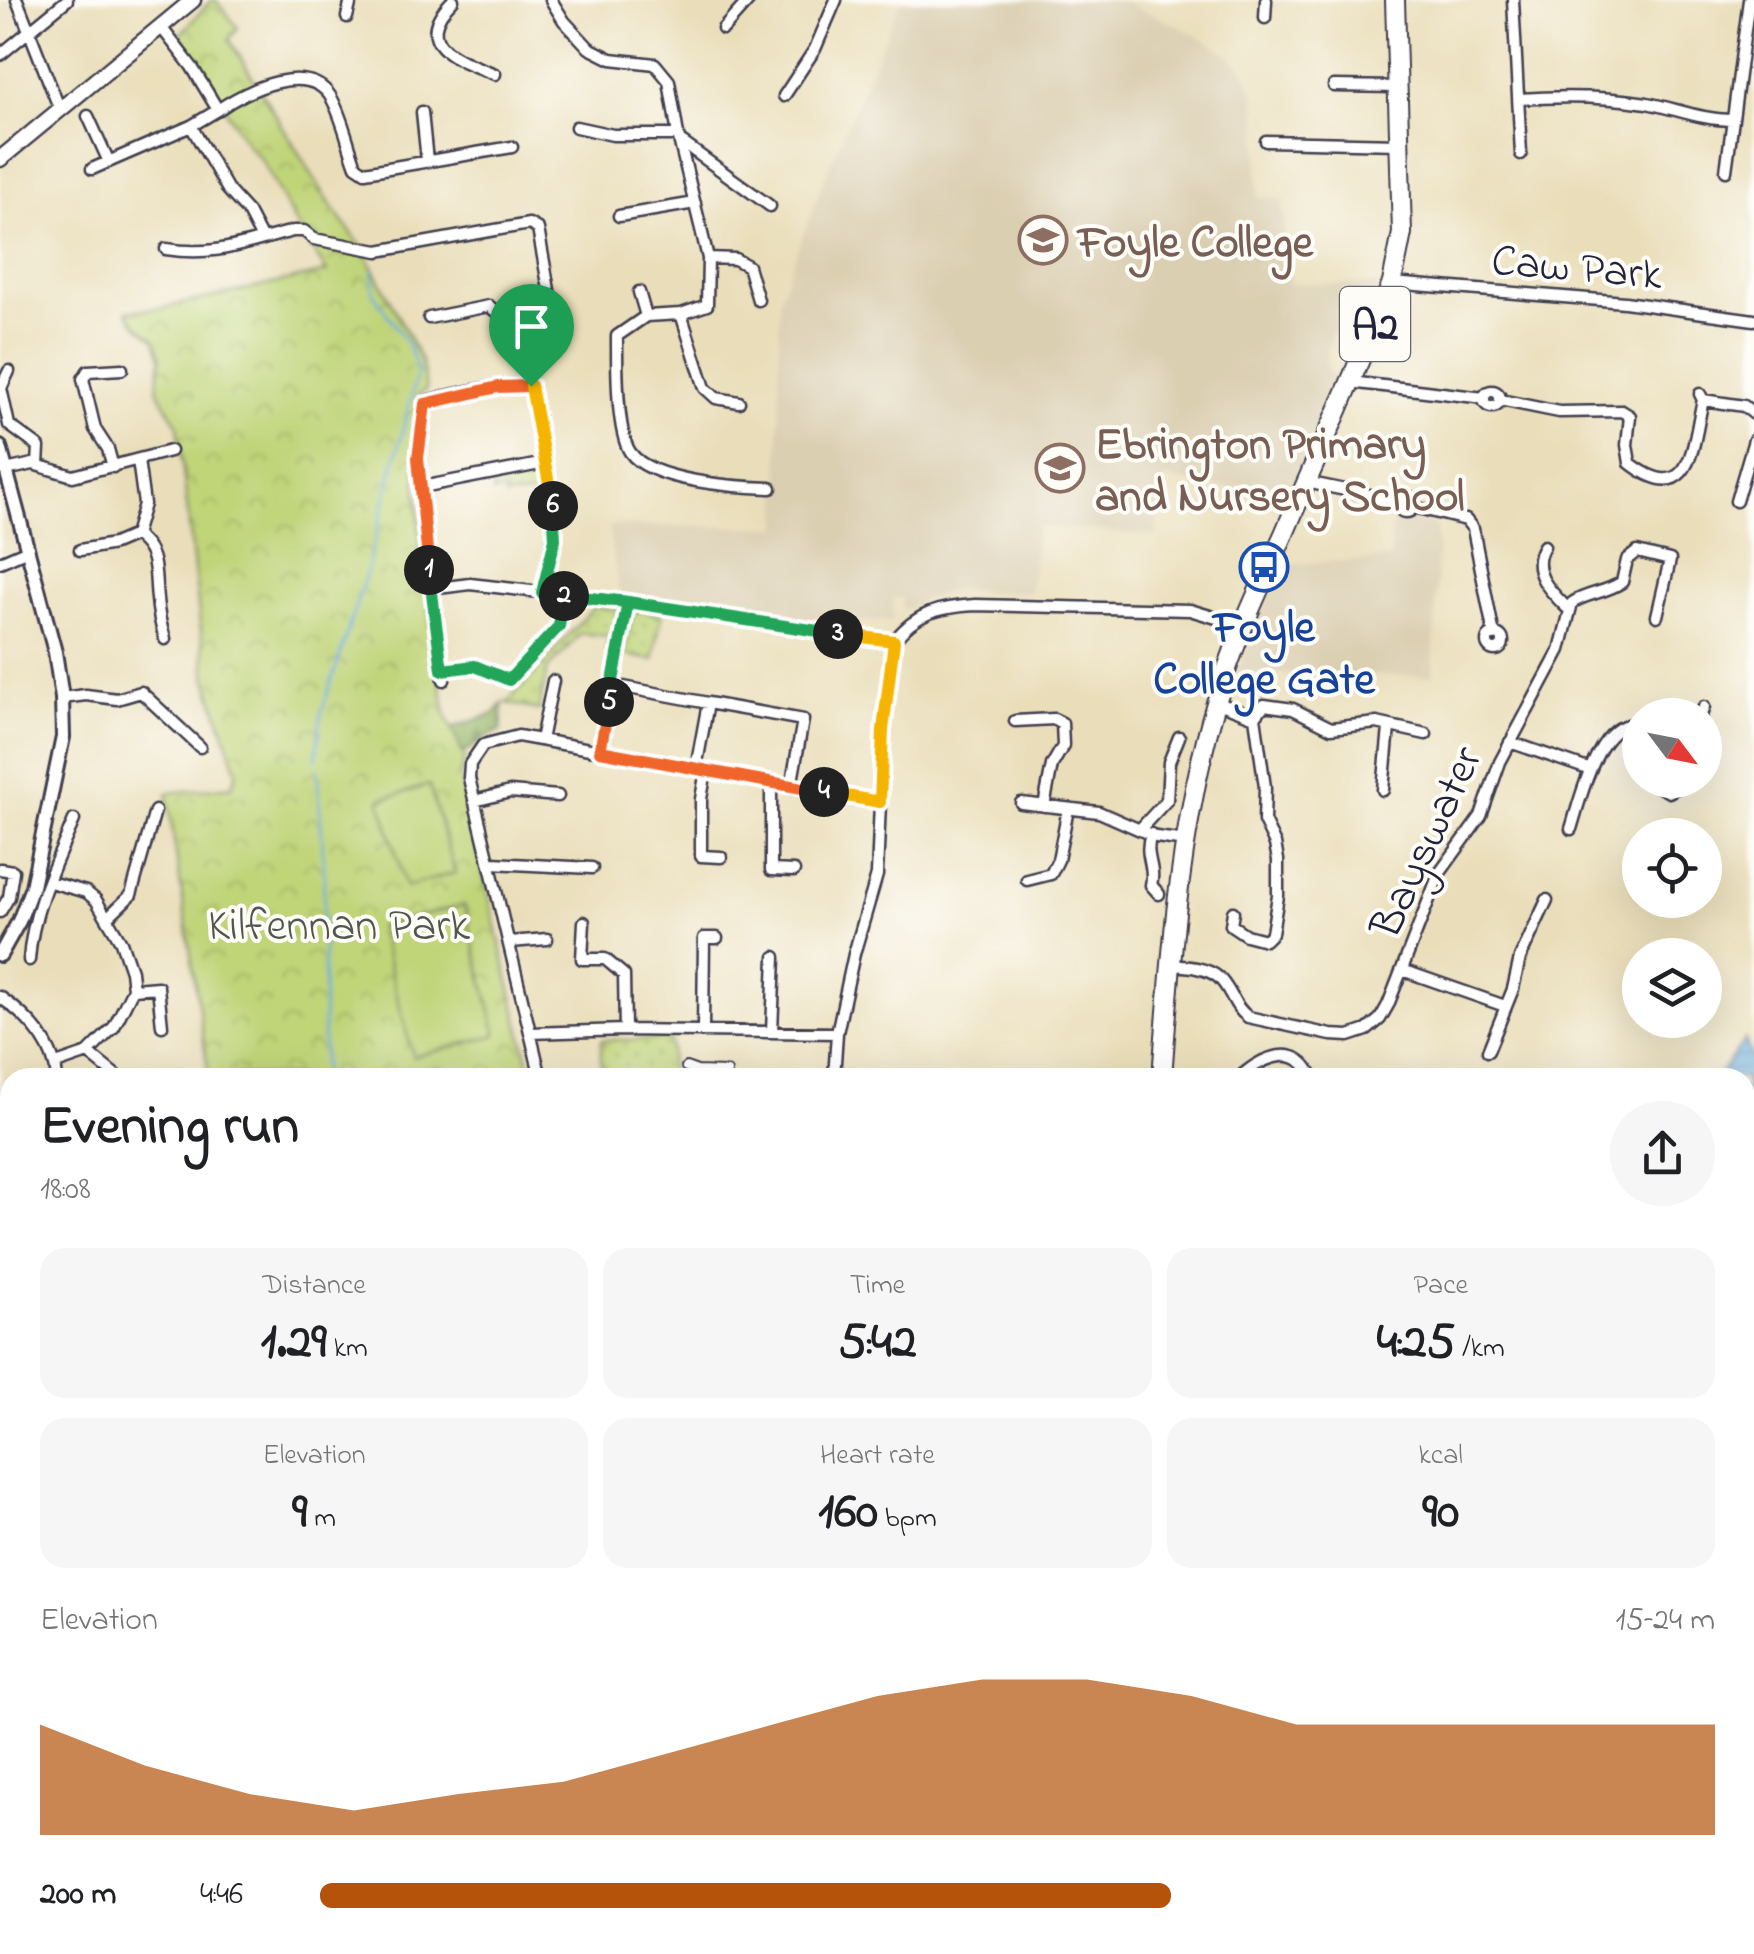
<!DOCTYPE html>
<html lang="en">
<head>
<meta charset="utf-8">
<style>
  :root { --surface:#fff; --page:#f6f6f6; --text:#202124; --muted:#757577; --accent:#b45309 }
  body { margin:0; font-family:"Indie Flower",sans-serif; background:var(--page); color:var(--text); height:100vh; display:flex; flex-direction:column; font-size:38px; white-space:nowrap }
  * { box-sizing:border-box; margin:0 }
  p { font-size:32px; color:var(--muted) }
  .icon { flex:none; width:55px; height:55px; fill:none; stroke:currentColor; stroke-width:2; stroke-linecap:round; stroke-linejoin:round }
  .map { position:relative; flex:1; overflow:hidden }
  .drawer { position:absolute; left:0px; top:1068px; width:1755px; height:888px; display:flex; flex-direction:column; background:var(--surface); border-radius:30px 30px 0 0; box-shadow:0 10px 40px #0002 }
  .drawer>* { flex:none }
  .needle { width:65px; rotate:122deg }
  .buttons { position:absolute; left:1622px; top:698px; display:grid; gap:20px }
  .buttons a { display:grid; place-items:center; width:100px; height:100px; border-radius:50%; background:var(--surface); box-shadow:0 10px 40px #0002; font-size:50px }
  .pin { position:absolute; display:grid; place-items:center; width:85px; height:85px; color:#fff; margin:-102px -42px; border-radius:50% 50% 50% 0; rotate:-45deg; box-shadow:0 0 10px #0007 }
  .pin .icon { rotate:45deg }
  .km { position:absolute; width:50px; height:50px; margin:-25px; border-radius:50%; background:#222; color:#fff; font-size:28px; line-height:50px; text-align:center }
  .round { display:grid; place-items:center; flex:none; width:105px; height:105px; border-radius:52px; background:var(--page) }
  .overview { display:flex; align-items:center; justify-content:space-between; height:170px; padding:0 40px }
  h1 { font-size:55px; font-weight:700; line-height:75px }
  .figures { display:grid; grid-template-columns:repeat(3,1fr); gap:15px; height:170px; padding:10px 40px }
  .figures div { display:grid; align-content:center; border-radius:25px; background:var(--page); text-align:center }
  .figures b { font-size:50px; font-weight:700 }
  .figures small { font-size:28px; font-weight:400 }
  .figures p { font-size:28px }
  .chart { height:280px; padding:20px 40px }
  .chart p { display:flex; justify-content:space-between }
  .chart svg { width:100%; height:180px; margin-top:10px; fill:var(--accent); opacity:.7 }
  ul { padding:0 40px; list-style:none; font-size:32px }
  li { display:grid; grid-template-columns:160px 120px 1fr; align-items:center; height:75px }
  li i { height:25px; border-radius:12px; background:var(--accent) }
  .map>svg:first-child { display:block }
</style>
</head>
<body>
<div class="map">
<svg width="1754" height="1954" viewBox="0 0 1754 1954">
  <defs>
    <pattern id="grass-dots" width="8" height="8" patternUnits="userSpaceOnUse" patternTransform="scale(2.5)"><rect width="8" height="8" fill="#c0d478"/><path d="M2 2h.1M6 6h.1" fill="none" stroke="#a5b669" stroke-width="1.8" stroke-linecap="round"/></pattern>
    <pattern id="forest-firs" width="22" height="20" patternUnits="userSpaceOnUse" patternTransform="scale(2.5)"><rect width="22" height="20" fill="#98b668"/><path d="M5 1l3.5 6h-7zM16 11l3.5 6h-7z" fill="#7c9457"/></pattern>
    <pattern id="park-crowns" width="20" height="18" patternUnits="userSpaceOnUse" patternTransform="scale(2.5)"><rect width="20" height="18" fill="#c0d478"/><path d="M2 6a3 3 0 1 1 6 0M12 15a3 3 0 1 1 6 0" fill="none" stroke="#a5b669"/></pattern>
    <pattern id="water-rules" width="6" height="5" patternUnits="userSpaceOnUse" patternTransform="scale(2.5)"><rect width="6" height="5" fill="#68abdd"/><path d="M0 2.5h6" fill="none" stroke="#558bb4"/></pattern>
  </defs>
  <rect width="100%" height="100%" fill="#fdfcf7"/>
  <filter id="ink" filterUnits="userSpaceOnUse"><feTurbulence type="fractalNoise" baseFrequency=".01" numOctaves="2"/><feDisplacementMap in="SourceGraphic" scale="20" xChannelSelector="R" yChannelSelector="G"/><feConvolveMatrix kernelMatrix="1 2 1 2 8 2 1 2 1" color-interpolation-filters="sRGB"/></filter>
  <filter id="wash" filterUnits="userSpaceOnUse"><feTurbulence type="fractalNoise" baseFrequency=".0048" numOctaves="4" result="noise"/><feDisplacementMap in="SourceGraphic" scale="40" xChannelSelector="R" yChannelSelector="G"/><feGaussianBlur stdDeviation="2.25" result="paint"/><feColorMatrix in="noise" values="0 0 0 0 0 0 0 0 0 0 0 0 0 0 0 0 0 1.4 0 .05"/><feComposite in="paint" operator="in"/></filter>
  <g filter="url(#wash)">
    <rect width="100%" height="100%" fill="#eadeba"/>
    <!-- built -->
    <path fill="#dbcfb2" d="M901,0H1119L1179,26L1220,49L1244,69L1255,95L1259,125L1258,197L1282,199L1289,283L1380,285L1362,322L1344,323L1332,334L1326,364L1330,375L1337,379L1291,491L1206,486L1167,478L1159,489L1156,536L1038,526L1030,593L957,589L925,599L906,610L902,607V598H893L892,621L819,622L815,625L619,593L608,526L779,527V299L825,177Z
      M1393,507L1435,524L1438,544L1433,676L1237,673L1281,564L1390,559Z"/>
    <!-- grass -->
    <path fill="url(#grass-dots)" stroke="#717b5a" stroke-width="2.5" d="M537,472L541,476L544,494L505,497V491L493,493V480Z
      M594,607L619,610L612,653L607,652L609,636L581,633L547,670L539,710L507,703Z
      M640,610L662,615L653,660L625,655L632,615Z
      M670,1039L671,1077H580L582,1071L601,1070V1040Z"/>
    <!-- forest -->
    <path fill="url(#forest-firs)" stroke="#5d6c52" stroke-width="2.5" d="M503,703L501,731L494,733L454,759L449,729L494,714Z"/>
    <!-- park -->
    <path fill="url(#park-crowns)" stroke="#717b5a" stroke-width="2.5" d="M211,0H216L238,28L229,39L330,204L364,250L422,363L426,390L418,396L415,461L423,573L446,715L465,759L460,776L532,1077H209L167,793L232,786L237,772L206,676L178,426L157,389L161,358L155,339L138,326L127,311L163,308L327,272L293,219L261,159L248,146L180,35Z"/>
    <!-- pitch -->
    <path fill="#c0d478" stroke="#717b5a" stroke-width="2.5" d="M429,785L455,873L406,887L380,800Z
      M464,905L497,1035L413,1057L379,927Z"/>
    <!-- water -->
    <path fill="url(#water-rules)" stroke="#45668c" stroke-width="2.5" d="M1745,1040L1754,1064V1472L1745,1464V1078L1717,1077Z"/>
    <g fill="none" stroke-linecap="round" stroke-linejoin="round">
      <!-- stream -->
      <path stroke="#68abdd" stroke-width="2.5" d="M316,759L321,714L366,574L418,371L408,345L373,293V270
        M317,768L324,865L323,1078"/>
    </g>
  </g>
  <g filter="url(#ink)">
    <g fill="none" stroke-linecap="round" stroke-linejoin="round">
      <!-- pedestrian casing -->
      <g stroke="#403e4e" stroke-width="12">
        <path id="pedestrian" d="M686,1067L697,1071L727,1072"/>
      </g>
      <!-- minor casing -->
      <g stroke="#403e4e" stroke-width="15">
        <path id="minor" d="M17,0L60,110
          M453,0C409,44 458,60 495,74
          M551,0L564,21L589,48L611,59L655,64L669,81L678,135L708,258L707,305L681,314L646,316L617,336C617,362 616,431 630,452C650,482 737,487 771,488
          M1513,0L1521,154
          M347,17L351,0
          M1265,18L1266,0
          M161,27L192,67L218,110C244,91 310,59 332,99C343,119 348,145 356,166L365,172L512,147
          M723,29L749,0
          M0,55L67,0
          M1334,86L1398,87
          M784,96L815,49L836,0
          M1519,99C1563,96 1603,96 1647,103C1677,109 1702,120 1733,120
          M422,112L427,161
          M88,116L109,162
          M191,126L228,190L248,212L262,239
          M576,127L613,135H678
          M1266,141L1399,144
          M683,143L770,206
          M92,169L191,126L218,110
          M1726,171L1749,0
          M619,216L695,203
          M166,249C216,257 245,243 293,231H304L314,239L378,251L529,224L538,229L551,301L495,311L489,306L429,318
          M708,258L735,259L748,266L758,300
          M1392,283L1625,302L1754,320
          M639,292L646,316
          M681,314L705,388L716,398L739,402
          M9,371L1,388L9,425L39,447L38,465
          M1350,382L1484,398
          M1484 399a8 8 0 1 1 16 0a8 8 0 1 1-16 0Z
          M1500,400L1559,412L1622,411L1630,416L1627,445L1630,463C1693,512 1693,440 1703,400L1700,394
          M1703,400L1744,406L1754,414
          M113,467L108,449L95,429L83,379L88,371L122,369
          M6,470L33,464L73,476L170,451
          M1306,482L1399,501
          M422,487L545,463
          M1398 504a8 8 0 1 1 16 0a8 8 0 1 1-16 0Z
          M1736,501L1754,440
          M1414,507L1466,520L1473,529L1494,635
          M135,535C159,552 154,572 157,599C158,613 161,626 165,639
          M1544,546C1528,572 1552,593 1569,610
          M80,550L114,544L135,535L144,504L138,460
          M0,562L28,550
          M430,589L470,584L627,602L894,641
          M1487 642a8 8 0 1 1 16 0a8 8 0 1 1-16 0Z
          M442,670L475,666L509,679L559,627L563,595
          M444,680C436,633 406,434 427,401C451,395 512,379 533,387L556,525L542,593
          M613,685L708,703L696,768
          M62,698L86,695L117,699L141,692L200,747
          M1216,702L1255,717L1264,705L1293,709L1331,728L1377,723L1426,734
          M708,703L803,720L791,787
          M1701,715L1704,707
          M1015,721L1054,719L1062,723L1063,746L1052,765L1044,806
          M541,740L553,681
          M1510,742L1588,769
          M601,751L627,602
          M706,770L701,799V856L721,857
          M1660,780L1658,786L1669,792L1676,788L1679,780
          M771,782V870L794,871
          M1383,790L1389,728
          M474,801L510,792L558,796
          M1021,803L1099,812L1156,837L1186,841
          M1141,828L1167,800L1169,762L1179,737
          M1571,829C1580,801 1598,716 1640,725
          M1151,834C1143,856 1156,866 1151,885L1159,894
          M492,863L592,868
          M0,869L13,871L9,897L0,912
          M1027,880L1051,874L1058,860L1068,809
          M50,882L86,892L96,900L121,942L131,971L133,989L114,1027L88,1053L56,1064
          M1233,912L1231,925L1246,935L1265,940L1272,933L1278,896V860L1275,844L1264,821L1265,787L1255,717
          M108,917L131,895L155,811
          M584,922L582,959H605L624,975L625,1030
          M510,942L547,939
          M29,960C32,911 55,864 74,820
          M1170,965C1185,966 1206,967 1218,977C1231,988 1233,1007 1248,1017L1331,1035L1349,1036L1367,1030L1380,1019L1388,1005L1439,874L1481,816L1500,762L1560,650L1572,603C1586,593 1606,593 1622,582L1627,560L1637,552L1670,560L1657,616
          M1402,970L1505,1006
          M133,989L158,987L162,1026
          M0,997C27,1016 54,1043 57,1078
          M703,1031L704,938H717
          M772,1031L775,957
          M530,1033L625,1030L837,1033
          M1488,1051L1513,989L1520,958L1547,900
          M88,1053L119,1078
          M182,1078L184,1077
          M541,1078L469,778L470,764L483,745L518,736L881,802
          M834,1078L837,1033L854,954L877,875L883,730L894,641C916,612 941,607 975,605L1190,610L1243,626
          M1239,1078C1262,1057 1297,1041 1313,1078
          M0,1119L10,1121
          M0,1182L10,1181
          M0,1313L10,1312
          M0,1569L10,1579
          M0,1588L10,1598
          M0,1685L10,1692
          M0,1718L10,1700
          M0,1745L10,1765
          M2,1844L10,1854
          M121,1945L126,1948
          M194,1945L200,1954"/>
      </g>
      <!-- tertiary casing -->
      <g stroke="#403e4e" stroke-width="18">
        <path id="tertiary" d="M0,447L55,652L62,698L63,737L32,887L19,921L0,955"/>
      </g>
      <!-- secondary casing -->
      <g stroke="#403e4e" stroke-width="19">
        <path id="secondary" d="M0,159L193,0"/>
      </g>
      <!-- trunk casing -->
      <g stroke="#403e4e" stroke-width="22">
        <path id="trunk" d="M1162,1078C1171,952 1180,824 1216,703C1233,644 1259,589 1284,534C1320,450 1358,367 1392,283L1402,233L1395,0
          M0,1435L10,1444
          M0,1464L10,1473
          M1745,1860L1754,1856
          M1745,1881L1754,1877
          M761,1945L788,1954
          M851,1945L890,1954
          M1257,1945L1265,1954
          M1128,1954L1134,1945
          M1579,1954L1595,1945
          M1614,1954L1630,1945"/>
      </g>
      <!-- pedestrian -->
      <use href="#pedestrian" stroke="#fff" stroke-width="8"/>
      <!-- minor -->
      <use href="#minor" stroke="#fff" stroke-width="10"/>
      <!-- tertiary -->
      <use href="#tertiary" stroke="#fff" stroke-width="12"/>
      <!-- secondary -->
      <use href="#secondary" stroke="#fff" stroke-width="14"/>
      <!-- trunk -->
      <use href="#trunk" stroke="#fff" stroke-width="18"/>
    </g>
  </g>
  <g fill="none" stroke-linecap="round" stroke-linejoin="round" filter="url(#ink)">
    <!-- split-1 casing -->
    <g stroke="#fff" stroke-width="20">
      <path id="split-1" d="M429,570L418,458L425,404L498,387L531,386"/>
    </g>
    <!-- split-2 casing -->
    <g stroke="#fff" stroke-width="20">
      <path id="split-2" d="M429,570L442,670L475,666L509,680L559,626L564,596"/>
    </g>
    <!-- split-3 casing -->
    <g stroke="#fff" stroke-width="20">
      <path id="split-3" d="M564,596L628,602L838,634"/>
    </g>
    <!-- split-4 casing -->
    <g stroke="#fff" stroke-width="20">
      <path id="split-4" d="M824,792L880,802L883,730L894,641L838,634"/>
    </g>
    <!-- split-5 casing -->
    <g stroke="#fff" stroke-width="20">
      <path id="split-5" d="M609,702L600,751L824,792"/>
    </g>
    <!-- split-6 casing -->
    <g stroke="#fff" stroke-width="20">
      <path id="split-6" d="M553,506L555,539L542,593L628,602L609,702"/>
    </g>
    <!-- split-7 casing -->
    <g stroke="#fff" stroke-width="20">
      <path id="split-7" d="M531,386L553,506"/>
    </g>
    <!-- split-1 -->
    <use href="#split-1" stroke="#f0652b" stroke-width="12"/>
    <!-- split-2 -->
    <use href="#split-2" stroke="#22a559" stroke-width="12"/>
    <!-- split-3 -->
    <use href="#split-3" stroke="#22a559" stroke-width="12"/>
    <!-- split-4 -->
    <use href="#split-4" stroke="#f5b400" stroke-width="12"/>
    <!-- split-5 -->
    <use href="#split-5" stroke="#f0652b" stroke-width="12"/>
    <!-- split-6 -->
    <use href="#split-6" stroke="#22a559" stroke-width="12"/>
    <!-- split-7 -->
    <use href="#split-7" stroke="#f5b400" stroke-width="12"/>
  </g>
  <!-- icons -->
  <defs>
    <g id="school-ring" transform="scale(2.5)"><circle r="9.5" fill="#fdfcf7" stroke="#8d6e63" stroke-width="1.5"/><path d="M0-5L7-2L0 1L-7-2ZM-4 1L0 2.5L4 1V4Q0 6-4 4Z" fill="#8d6e63"/></g>
    <g id="bus-ring" transform="scale(2.5)"><circle r="9.5" fill="#fdfcf7" stroke="#1a4fb4" stroke-width="1.5"/><path d="M-5-6H5V4H4V6H2V4H-2V6H-4V4H-5ZM-3.5-4V0h7V-4ZM-3.5 1.2v1.5H-2V1.2ZM2 1.2v1.5H3.5V1.2Z" fill="#1a4fb4"/></g>
  </defs>
  <g fill-rule="evenodd">
    <use href="#school-ring" x="1043" y="240"/>
    <use href="#school-ring" x="1060" y="468"/>
    <use href="#bus-ring" x="1264" y="567"/>
  </g>
  <g text-anchor="middle" stroke-width="8" stroke-linejoin="round" paint-order="stroke">
    <!-- shield labels -->
    <rect fill="#fdfcf7" stroke="#646373" stroke-width="2.5" x="1340" y="287" width="70" height="74" rx="8"/>
    <g font-size="42" font-weight="bold" fill="#22223b">
      <text x="1375" y="339">A2</text>
    </g>
    <!-- education labels -->
    <g font-size="45" font-weight="bold" fill="#785e54" stroke="#fdfcf7" text-anchor="start">
      <text x="1078" y="256">Foyle College</text>
      <text x="1095" y="458">Ebrington Primary<tspan x="1095" dy="52">and Nursery School</tspan></text>
    </g>
    <!-- street labels -->
    <g font-size="45" fill="#22223b" stroke="#fdfcf7">
      <text transform="translate(1577 265) rotate(5)" y="16">Caw Park</text>
      <text transform="translate(1424 841) rotate(-65)" y="16">Bayswater</text>
    </g>
    <!-- transit labels -->
    <g font-size="45" font-weight="bold" fill="#164399" stroke="#fdfcf7">
      <text x="1264" y="641">Foyle<tspan x="1264" dy="52">College Gate</tspan></text>
    </g>
    <!-- park labels -->
    <g font-size="45" fill="#51574d" stroke="#fdfcf7">
      <text x="339" y="939">Kilfennan Park</text>
    </g>
  </g>
</svg>
<div class="buttons">
<a><svg class="needle" viewBox="-14 -14 28 28"><path d="M0-13l5 13h-10z" fill="#e53935"/><path d="M0 13l5-13h-10z" fill="#757577"/></svg></a>
<a><svg class="icon" aria-label="locate" viewBox="0 0 24 24"><circle cx="12" cy="12" r="6"/><path d="M12 2v4M12 18v4M2 12h4M18 12h4"/></svg></a>
<a><svg class="icon" aria-label="layers" viewBox="0 0 24 24"><path d="M12 4l9 5-9 5-9-5zM3 14l9 5 9-5"/></svg></a>
</div>
<div class="pin" style="left:531px;top:386px;background:#1e9e55"><svg class="icon" aria-label="arrive" viewBox="0 0 24 24"><path d="M6 21V4h12l-3 4 3 4H6"/></svg></div>
<b class="km" style="left:429px;top:570px">1</b>
<b class="km" style="left:564px;top:596px">2</b>
<b class="km" style="left:838px;top:634px">3</b>
<b class="km" style="left:824px;top:792px">4</b>
<b class="km" style="left:609px;top:702px">5</b>
<b class="km" style="left:553px;top:506px">6</b>
<section class="drawer">
<div class="overview"><div><h1>Evening run</h1><p>18:08</p></div><a class="round"><svg class="icon" aria-label="share" viewBox="0 0 24 24"><path d="M12 15V3M7 8l5-5 5 5M5 13v7h14v-7"/></svg></a></div>
<div class="figures">
<div><p>Distance</p><b>1.29<small> km</small></b></div>
<div><p>Time</p><b>5:42</b></div>
<div><p>Pace</p><b>4:25<small> /km</small></b></div>
</div>
<div class="figures">
<div><p>Elevation</p><b>9<small> m</small></b></div>
<div><p>Heart rate</p><b>160<small> bpm</small></b></div>
<div><p>kcal</p><b>90</b></div>
</div>
<div class="chart"><p><span>Elevation</span>15–24 m</p>
<svg viewBox="0 0 160 44" preserveAspectRatio="none"><path d="M0 44V17L10 27L20 34L30 38L40 34L50 31L60 24L70 17L80 10L90 6L100 6L110 10L120 17L130 17L140 17L150 17L160 17V44z"/></svg>
</div>
<ul>
<li><b>200 m</b>4:46<i style="width:61%"></i></li>
</ul>
</section>
</div>
</body>
</html>
